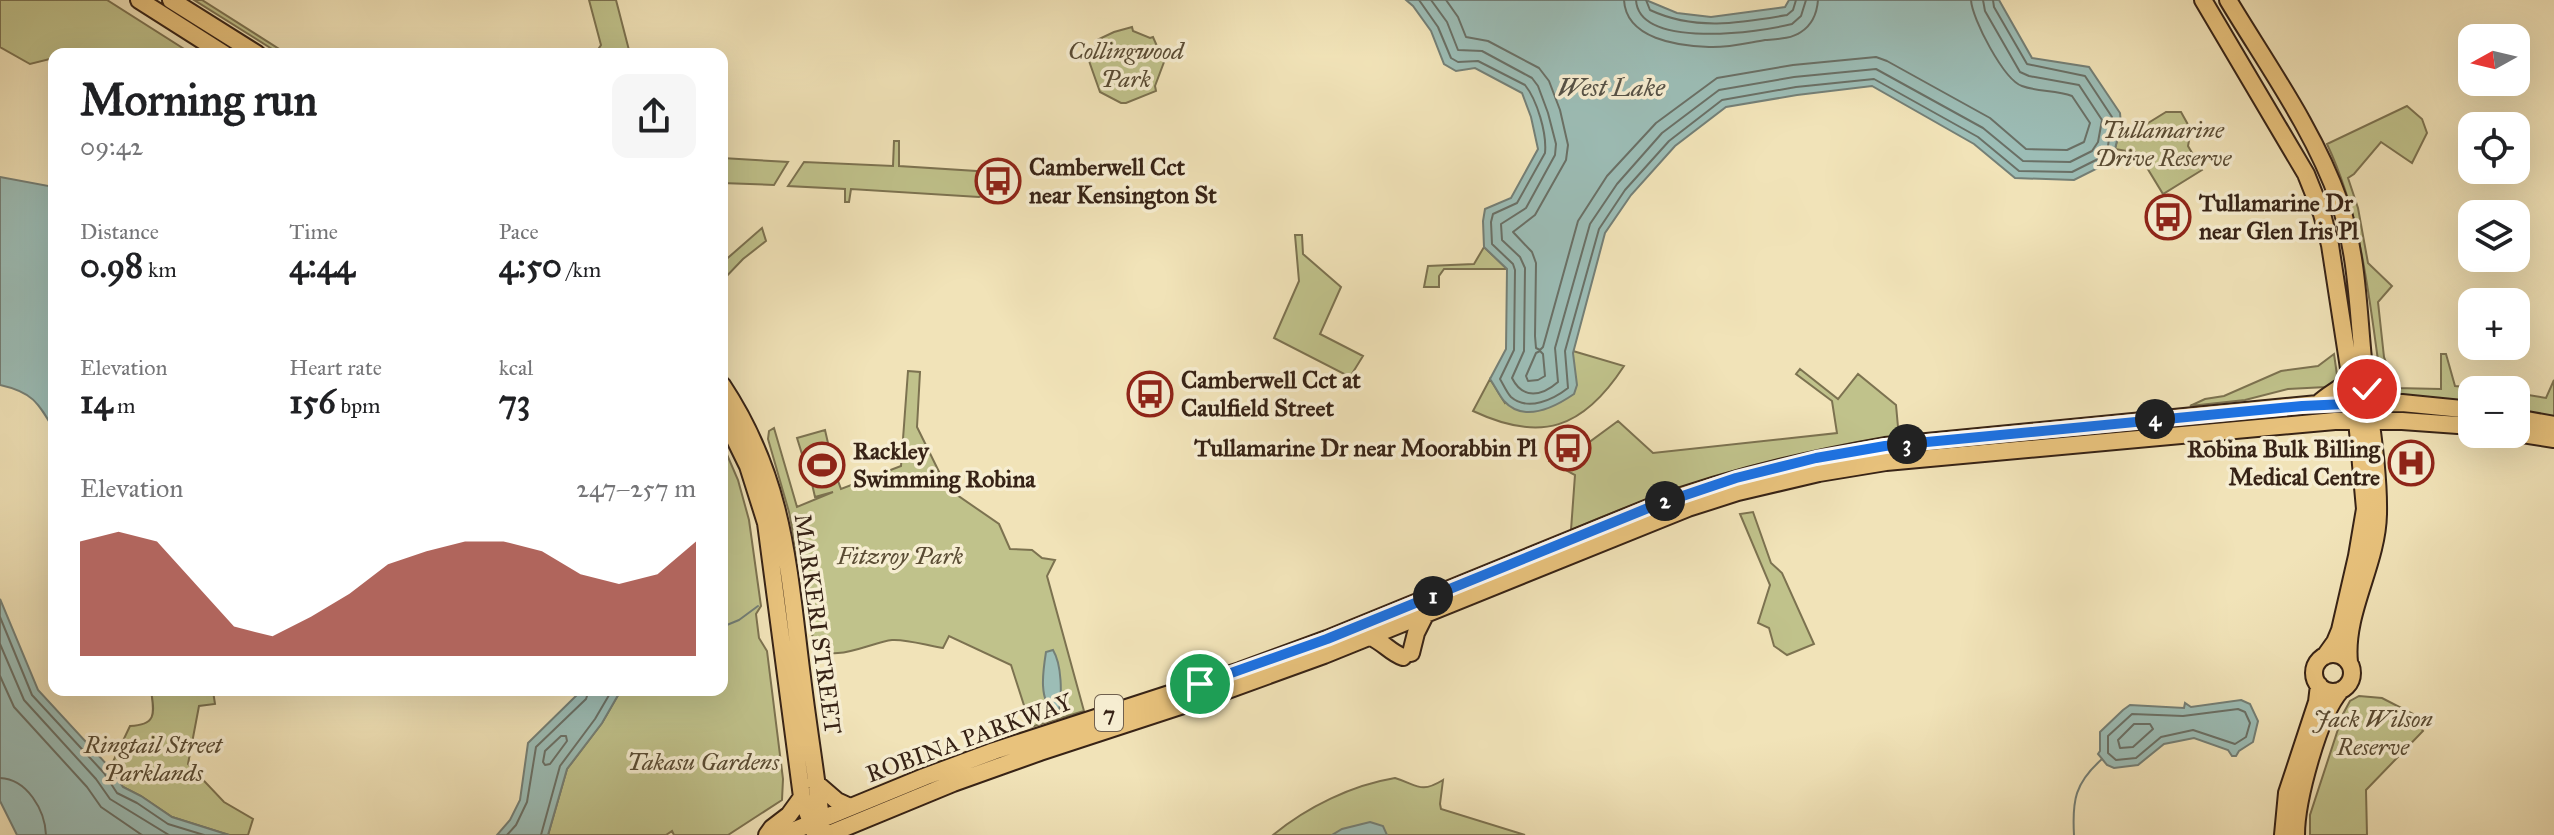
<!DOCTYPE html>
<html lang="en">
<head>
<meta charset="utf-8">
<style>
  :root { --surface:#fff; --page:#f6f6f6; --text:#202124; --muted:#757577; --accent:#8f2418 }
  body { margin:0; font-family:"IM FELL Great Primer",serif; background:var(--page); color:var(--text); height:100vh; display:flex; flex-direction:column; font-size:30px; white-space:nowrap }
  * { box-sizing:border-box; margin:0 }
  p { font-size:26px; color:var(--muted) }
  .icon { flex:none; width:44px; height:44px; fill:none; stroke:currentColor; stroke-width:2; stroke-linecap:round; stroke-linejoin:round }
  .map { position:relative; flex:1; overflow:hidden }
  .side { position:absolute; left:48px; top:48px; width:680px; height:648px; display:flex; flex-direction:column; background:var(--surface); border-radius:16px; box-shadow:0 8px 32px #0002 }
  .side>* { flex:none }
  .needle { width:52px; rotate:262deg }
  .fabs { position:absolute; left:2458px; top:24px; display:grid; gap:16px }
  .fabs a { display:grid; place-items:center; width:72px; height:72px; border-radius:16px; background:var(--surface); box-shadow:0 8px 32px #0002; font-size:40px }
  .pin { position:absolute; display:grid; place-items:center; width:68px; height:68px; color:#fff; margin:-34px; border:4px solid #fff; border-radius:50%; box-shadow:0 2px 8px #0007 }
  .km { position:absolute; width:40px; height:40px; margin:-20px; border-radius:50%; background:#222; color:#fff; font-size:22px; line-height:40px; text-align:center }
  .round { display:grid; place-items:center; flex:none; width:84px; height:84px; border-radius:16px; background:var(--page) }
  .head { display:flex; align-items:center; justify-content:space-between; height:136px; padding:0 32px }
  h1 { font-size:44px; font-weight:800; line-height:60px }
  .figures { display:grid; grid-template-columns:repeat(3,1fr); gap:12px; height:136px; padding:8px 32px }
  .figures div { display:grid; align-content:center }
  .figures b { font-size:34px; font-weight:800 }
  .figures small { font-size:22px; font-weight:400 }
  .figures p { font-size:22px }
  .chart { height:224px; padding:16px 32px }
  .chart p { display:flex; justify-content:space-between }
  .chart svg { width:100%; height:144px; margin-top:8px; fill:var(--accent); opacity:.7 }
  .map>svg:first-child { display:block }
</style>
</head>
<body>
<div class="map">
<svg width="2554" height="835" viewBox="0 0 2554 835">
  <rect width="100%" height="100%" fill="#f1e3b8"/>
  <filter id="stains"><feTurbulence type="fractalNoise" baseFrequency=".0025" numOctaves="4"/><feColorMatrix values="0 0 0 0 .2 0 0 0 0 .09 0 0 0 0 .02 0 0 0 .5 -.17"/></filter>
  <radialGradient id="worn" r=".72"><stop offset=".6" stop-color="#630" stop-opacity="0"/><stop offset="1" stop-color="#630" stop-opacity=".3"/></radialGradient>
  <!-- green -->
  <path fill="#c0c28b" stroke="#7c7250" stroke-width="2" d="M0,0H107L192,54H97L89,49L71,54H54V58L30,64L0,47Z
    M194,0H202L287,54H280Z
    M589,0H616L630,54H595L601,45Z
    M1132,27L1133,31L1150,38L1153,37L1164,62L1155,86L1156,91L1126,103H1121L1100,92L1089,61L1092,60L1097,40L1114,32Z
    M2407,106L2422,119L2427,133L2412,163L2381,142L2354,174L2348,178L2358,208L2368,263L2392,286L2378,302L2384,357L2396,388L2441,389V354H2446L2455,386L2500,390H2472V403L2393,396L2388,393L2381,382C2369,299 2363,221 2327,144Z
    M2166,112H2181L2191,130L2188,146L2202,170L2163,194L2138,153L2115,149L2121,125L2140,128Z
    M894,141H899V166L992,172L998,190L979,197L851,189L849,202H845V189L788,186L804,162L893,166Z
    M722,158L788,162L774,185L722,183Z
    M762,228L766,241L743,259L722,281V263Z
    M1295,235H1302L1303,254L1341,287L1320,334L1363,356L1350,377L1274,338L1299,281Z
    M1484,247L1507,269H1444L1439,276V287H1424L1428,266L1474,264Z
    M1573,351L1624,366C1583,429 1541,443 1473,411L1490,379L1505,403Z
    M2334,354L2337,375L2335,380L2326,387L2288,389L2245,400L2190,406L2205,399L2224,396L2281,371L2318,366Z
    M1800,369L1838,399L1858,374L1896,405L1899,438C1782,452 1679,483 1571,530L1575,475L1549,461L1550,455L1588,443L1618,421L1653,453L1837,433L1832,401L1796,374Z
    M908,371L920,372L917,427L947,488L999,524L1010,549L1032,550L1042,558L1055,560L1047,576L1084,711L1031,727L1011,665L949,636L943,648C928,646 908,639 892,640C871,642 829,666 814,644L789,512L768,439L769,431L774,428L797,507L833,492L815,497L812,484L819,482L810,452L802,454L797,438L825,430L828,443L825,445L841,489L901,466Z
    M2554,380V418L2516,411V393L2546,398Z
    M722,443L738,480L749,520L761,606L756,614L759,638L767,651L783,779L782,800L728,835H674L672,831L666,835H548L567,769L602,723L621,690H722Z
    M1753,512L1771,563L1782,573L1814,644L1787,655L1774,646L1769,628L1758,623L1770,585L1740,514Z
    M151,690L213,691L215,704L199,706L188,764L224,802L253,819L248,835H229L172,817L141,796L123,787L110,768L130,726C158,725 154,712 151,690Z
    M2359,696L2382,698L2419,717L2415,721L2423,731L2366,790L2367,835H2310V815L2343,714L2350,701Z
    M1395,778C1418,785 1420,794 1443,780L1440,804L1441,809L1525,835H1273C1307,807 1352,785 1395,778Z"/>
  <!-- water -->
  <path fill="#9cbdb6" stroke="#747f76" stroke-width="2" d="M1406,0H1646L1677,13L1711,17L1785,7L1789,0H1999L2032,58L2089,67L2120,113L2121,124L2115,149L2110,158L2104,165L2074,180L2015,178L1974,144L1872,86L1797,95L1726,107L1675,146L1631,195L1605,233L1573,353L1577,385L1574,394C1555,407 1524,423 1504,401C1499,395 1495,386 1490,379L1506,349L1507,269L1484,247L1483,221L1485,209L1511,198L1538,149L1531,117L1522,93L1475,68L1456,71L1444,64L1431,31L1413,6Z
    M0,177L54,187V430C38,402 32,392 0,385Z
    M0,599L38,690L110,768L123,787L141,796L172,817L229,835H17L0,801Z
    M1053,650C1062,665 1062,694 1059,711L1055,713C1038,701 1043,671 1046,652Z
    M582,690H621L602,723L567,769L548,835H497L510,820L520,800L528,743Z
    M2241,700L2250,704L2258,721L2253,742L2239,751L2236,756H2232L2228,750L2194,738L2164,744L2138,765L2114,768L2107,765L2098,754L2100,751V732L2123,710L2130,705L2184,708L2185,703L2191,707Z
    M1370,822L1383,826L1387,835H1332L1342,829Z"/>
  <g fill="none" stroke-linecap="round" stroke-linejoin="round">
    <!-- shore -->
    <path stroke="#6a7066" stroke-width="2" d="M1419,0L1438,27L1451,58L1458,62L1478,61L1525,85C1537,100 1547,133 1545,153L1517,203L1493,214L1491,222L1492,244L1513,264L1515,270L1514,350L1500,379C1503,384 1507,393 1511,397C1528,412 1554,399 1568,388L1565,351L1599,229L1625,190L1669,141L1722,100L1796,87L1874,79L1978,137L2019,171L2072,172L2098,159L2108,146L2112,117L2085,76L2027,64L1994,7L1993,0
      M1431,0L1447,22L1458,50L1482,51L1532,78L1538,86L1548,113L1556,144L1555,155L1526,208L1501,224L1502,240L1520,257L1525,268L1524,351L1512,378C1523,400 1542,396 1558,382L1555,348L1590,224L1617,184L1662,133L1719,90L1794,77L1876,69L1983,128L2023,161L2070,162L2092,151L2098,142L2102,120L2079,85L2029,76L2020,72L1985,11L1983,0
      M1446,0L1458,17L1466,37L1488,41L1539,68L1549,81L1560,110L1568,145L1566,160L1535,215L1513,232L1532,252L1536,263L1535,336L1536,348L1540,350L1543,347L1578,221L1607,176L1656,123L1717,78L1793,65L1876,57L1887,61L1990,118L2026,149L2067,150L2084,142L2090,123L2072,96C2056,90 2038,92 2022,86C2004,80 1972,19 1971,0
      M1624,0C1626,39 1678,46 1709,47C1727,48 1747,43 1765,40C1777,39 1791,39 1801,32C1812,25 1817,13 1818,0
      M1636,0C1639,50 1761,32 1792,24L1801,16L1806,0
      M1646,0L1650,10C1695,31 1740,23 1787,15L1793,10L1796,0
      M1540,351L1543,354L1545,376L1538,380L1528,381L1526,376L1536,353Z
      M0,617L32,695L104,773L117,793L137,803L168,824L204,835
      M0,644L24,700L96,779L110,799L169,835
      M0,676L14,707L87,787L101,807L142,835
      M2238,709L2245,712L2250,723L2246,737L2235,744L2193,730L2161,737L2136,758L2116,760L2108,753V736L2132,714L2183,716Z
      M2134,724H2150L2153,729L2133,747L2120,748L2118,740Z
      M561,736H566L567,741L550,764L545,765L543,762L545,751Z
      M0,778C27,779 45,810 46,835
      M507,835L516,825L527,802L536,747L586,699L589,690
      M541,835L560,766L595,719L612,690"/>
    <!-- stream -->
    <path stroke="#747f76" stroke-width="2" d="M722,627L739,620L758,606
      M2074,835C2072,800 2075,783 2102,759"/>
    <!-- major casing -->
    <g stroke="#372316" stroke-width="20">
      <path id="major" d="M139,0L224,54
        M171,0L257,54
        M2203,0L2306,174L2322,214L2330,245L2357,420L2365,509L2357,556L2340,630L2335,642L2325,656
        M2228,0C2267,65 2314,130 2339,201C2358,254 2358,314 2364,369C2369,414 2379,469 2378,514C2377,565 2344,612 2349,662
        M722,385C785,480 788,567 802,677C808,728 817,779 822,829
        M2318,404C2328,394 2341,389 2351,379
        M722,413L748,466L766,523L802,797L815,834
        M2516,418L2554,425
        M2516,433L2554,439
        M1371,637C1383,642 1391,653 1403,657
        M1411,653L1416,633L1425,615
        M2314 673a19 19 0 1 1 38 0a19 19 0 1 1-38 0Z
        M815,782L837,801L850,807
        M767,835L772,828L789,815L802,797
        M783,835L924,777L994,751L1240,671L1327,639L1653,506C1729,478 1805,460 1885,446L2318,404L2402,403L2472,410
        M827,835L953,783L1040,752L1211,696L1324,655L1688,508L1738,492L1819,473L1886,462L2335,421H2402L2472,426
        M2283,835L2287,793L2317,702L2319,685
        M2296,835C2296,801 2319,714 2341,690"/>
    </g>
    <!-- major -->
    <use href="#major" stroke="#e8c27c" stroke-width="16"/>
  </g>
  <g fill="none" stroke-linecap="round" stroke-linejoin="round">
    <!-- route casing -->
    <g stroke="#fff" stroke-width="16">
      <path id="route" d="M1200,684L1327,639L1653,506L1736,478L1816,458L1885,446L2302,406L2368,403L2367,389"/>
    </g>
    <!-- route -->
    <use href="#route" stroke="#1a73e8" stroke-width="10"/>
  </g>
  <!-- icons -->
  <defs>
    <g id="bus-ring" transform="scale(2.3)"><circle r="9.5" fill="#f6edd1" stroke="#8f2418" stroke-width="1.5"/><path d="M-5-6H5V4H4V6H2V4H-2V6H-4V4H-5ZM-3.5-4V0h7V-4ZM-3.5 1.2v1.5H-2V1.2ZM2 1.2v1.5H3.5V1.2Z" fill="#8f2418"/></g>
    <g id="hospital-ring" transform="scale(2.3)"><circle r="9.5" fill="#f6edd1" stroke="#8f2418" stroke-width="1.5"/><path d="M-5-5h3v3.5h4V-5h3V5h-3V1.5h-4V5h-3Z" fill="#8f2418"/></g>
    <g id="stadium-ring" transform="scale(2.3)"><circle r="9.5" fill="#f6edd1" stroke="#8f2418" stroke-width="1.5"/><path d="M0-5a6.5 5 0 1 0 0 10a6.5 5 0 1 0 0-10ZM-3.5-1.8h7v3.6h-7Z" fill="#8f2418"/></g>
  </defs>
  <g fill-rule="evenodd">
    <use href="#bus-ring" x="998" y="181"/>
    <use href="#bus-ring" x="2168" y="217"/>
    <use href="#bus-ring" x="1150" y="394"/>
    <use href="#bus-ring" x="1568" y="448"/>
    <use href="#hospital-ring" x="2411" y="463"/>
    <use href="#stadium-ring" x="822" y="465"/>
  </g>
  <g text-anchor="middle" stroke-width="7" stroke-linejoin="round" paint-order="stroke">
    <!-- shield labels -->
    <rect fill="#f6edd1" stroke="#70604e" stroke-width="2" x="1095" y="695" width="28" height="36" rx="6"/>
    <g font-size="22" font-weight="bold" fill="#372316">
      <text x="1109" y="721">7</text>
    </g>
    <!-- park labels -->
    <g font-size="24" font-style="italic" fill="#594b33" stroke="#f6edd1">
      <text x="1126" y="59">Collingwood<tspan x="1126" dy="28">Park</tspan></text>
      <text x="2163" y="138">Tullamarine<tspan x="2163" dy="28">Drive Reserve</tspan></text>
      <text x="900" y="564">Fitzroy Park</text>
      <text x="2373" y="727">Jack Wilson<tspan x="2373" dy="28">Reserve</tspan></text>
      <text x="153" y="753">Ringtail Street<tspan x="153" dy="28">Parklands</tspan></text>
      <text x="703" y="770">Takasu Gardens</text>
    </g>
    <!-- poi labels -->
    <g font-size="24" font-weight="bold" fill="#372316" stroke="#f6edd1" text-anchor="start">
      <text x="1029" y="175">Camberwell Cct<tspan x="1029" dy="28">near Kensington St</tspan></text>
      <text x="2199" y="211">Tullamarine Dr<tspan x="2199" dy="28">near Glen Iris Pl</tspan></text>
      <text x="1181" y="388">Camberwell Cct at<tspan x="1181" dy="28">Caulfield Street</tspan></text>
      <text x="1537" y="456" text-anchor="end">Tullamarine Dr near Moorabbin Pl</text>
      <text x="2380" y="457" text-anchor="end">Robina Bulk Billing<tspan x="2380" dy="28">Medical Centre</tspan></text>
      <text x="853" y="459">Rackley<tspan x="853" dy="28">Swimming Robina</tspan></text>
    </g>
    <!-- street labels -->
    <g font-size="24" fill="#372316" stroke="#f6edd1">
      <text transform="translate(818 624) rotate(82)" y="8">MARKERI STREET</text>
      <text transform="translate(969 738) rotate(-20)" y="8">ROBINA PARKWAY</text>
    </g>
    <!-- water labels -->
    <g font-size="26" font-style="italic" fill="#555146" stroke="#f6edd1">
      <text x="1611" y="96">West Lake</text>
    </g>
  </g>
  <rect width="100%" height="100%" filter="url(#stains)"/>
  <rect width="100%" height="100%" fill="url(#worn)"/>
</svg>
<div class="fabs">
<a><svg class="needle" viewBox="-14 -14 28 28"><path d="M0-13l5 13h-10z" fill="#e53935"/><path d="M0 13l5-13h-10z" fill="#757577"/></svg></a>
<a><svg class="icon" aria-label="locate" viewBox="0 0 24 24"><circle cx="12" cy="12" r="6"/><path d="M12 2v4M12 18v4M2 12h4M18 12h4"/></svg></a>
<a><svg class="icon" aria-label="layers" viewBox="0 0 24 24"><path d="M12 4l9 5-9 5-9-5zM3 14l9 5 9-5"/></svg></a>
<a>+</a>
<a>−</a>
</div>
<div class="pin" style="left:1200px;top:684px;background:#1e9e55"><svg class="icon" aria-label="arrive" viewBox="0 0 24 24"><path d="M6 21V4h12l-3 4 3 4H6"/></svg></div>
<div class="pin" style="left:2367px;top:389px;background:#d93025"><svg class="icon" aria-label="check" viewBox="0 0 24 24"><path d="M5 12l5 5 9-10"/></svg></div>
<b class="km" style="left:1433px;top:596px">1</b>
<b class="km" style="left:1665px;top:501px">2</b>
<b class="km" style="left:1907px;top:444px">3</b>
<b class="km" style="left:2155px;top:419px">4</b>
<section class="side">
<div class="head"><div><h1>Morning run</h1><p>09:42</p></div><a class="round"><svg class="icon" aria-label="share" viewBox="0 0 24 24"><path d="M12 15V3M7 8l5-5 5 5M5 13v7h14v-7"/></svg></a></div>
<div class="figures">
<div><p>Distance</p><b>0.98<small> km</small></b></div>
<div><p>Time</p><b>4:44</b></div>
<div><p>Pace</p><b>4:50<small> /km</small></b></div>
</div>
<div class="figures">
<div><p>Elevation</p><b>14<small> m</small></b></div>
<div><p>Heart rate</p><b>156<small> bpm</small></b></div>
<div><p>kcal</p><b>73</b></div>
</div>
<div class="chart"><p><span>Elevation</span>247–257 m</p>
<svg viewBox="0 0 160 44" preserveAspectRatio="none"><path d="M0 44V9L10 6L20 9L30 22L40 35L50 38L60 32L70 25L80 16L90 12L100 9L110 9L120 12L130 19L140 22L150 19L160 9V44z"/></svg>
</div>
</section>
</div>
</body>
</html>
